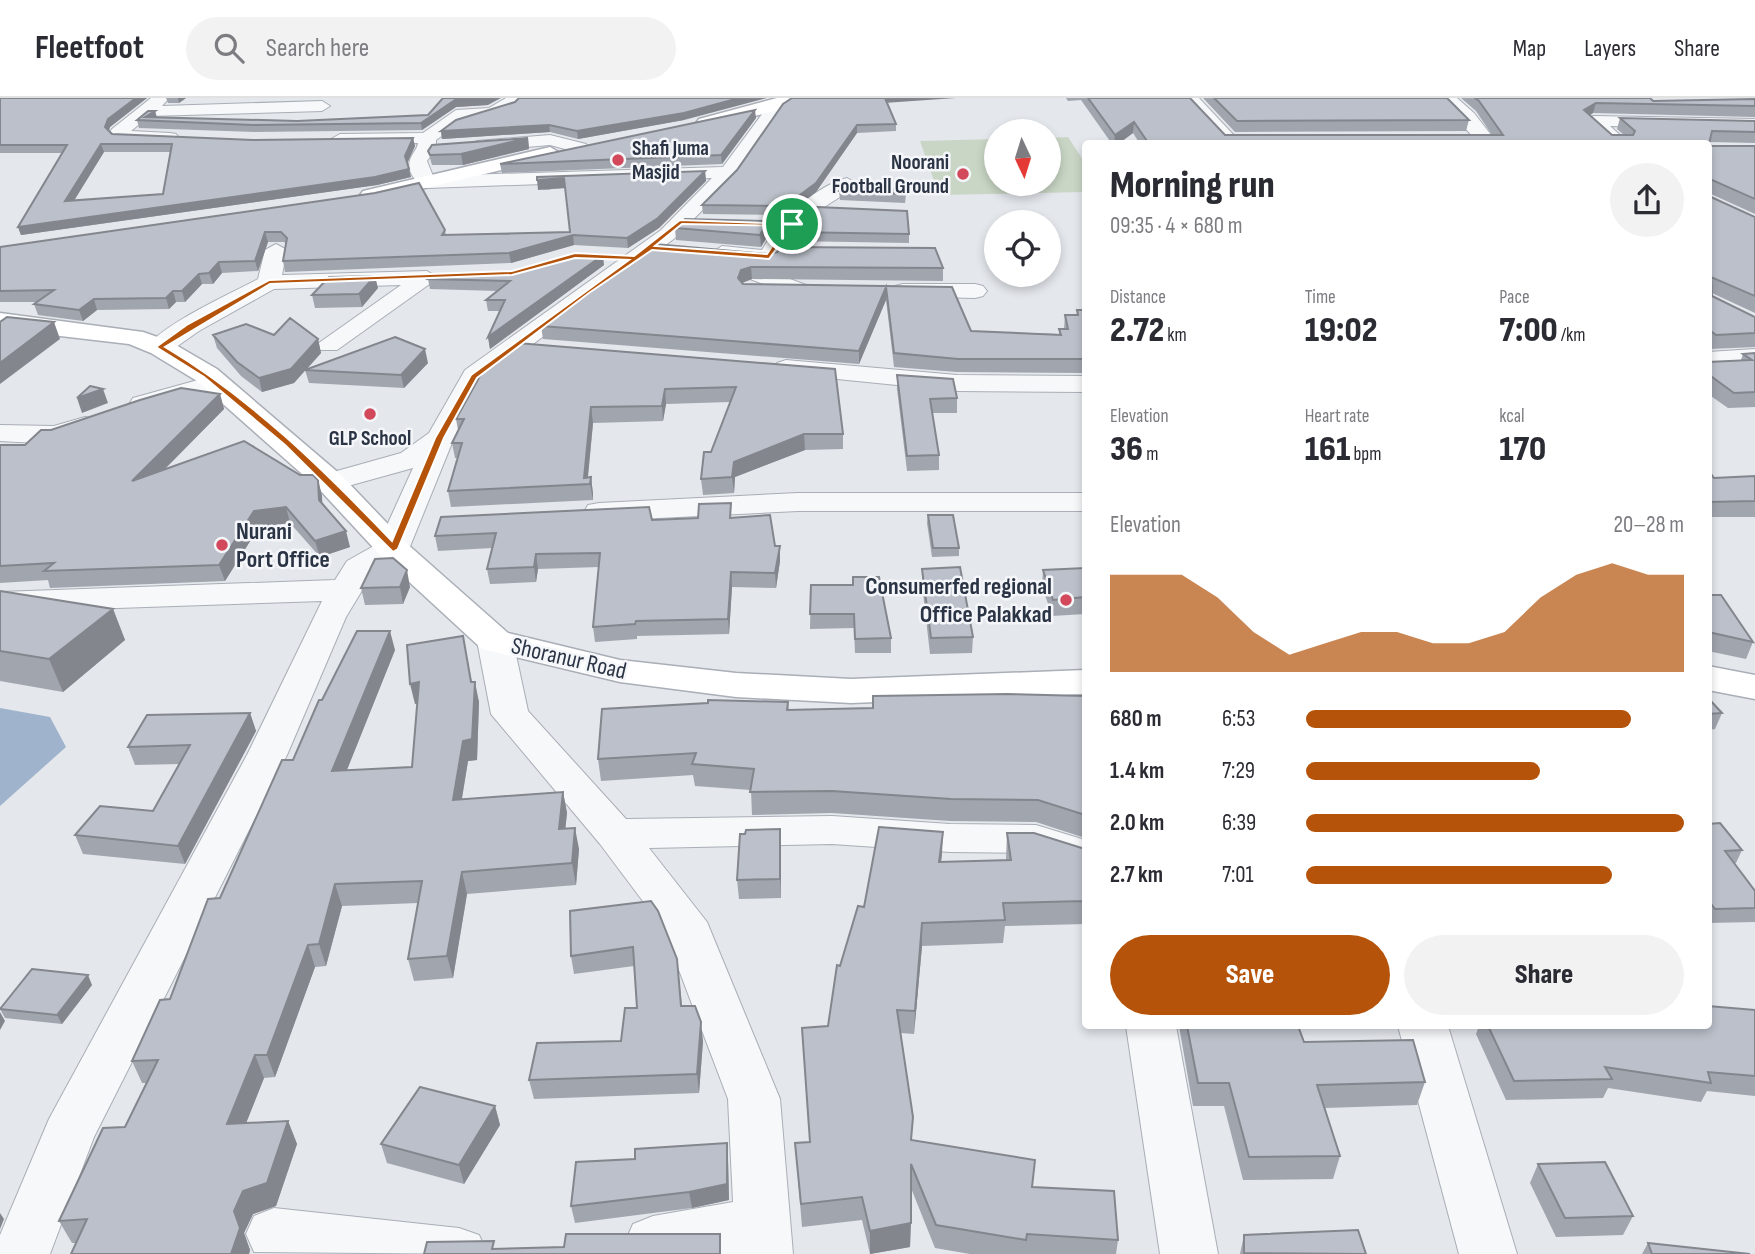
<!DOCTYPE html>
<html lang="en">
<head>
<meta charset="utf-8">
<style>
  :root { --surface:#fff; --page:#f2f2f3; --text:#2b2b33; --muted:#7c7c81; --line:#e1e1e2; --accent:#b45309 }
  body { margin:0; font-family:"Sofia Sans Condensed",sans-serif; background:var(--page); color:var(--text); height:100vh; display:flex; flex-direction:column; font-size:26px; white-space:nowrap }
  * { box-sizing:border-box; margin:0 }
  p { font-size:23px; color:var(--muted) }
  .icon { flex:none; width:38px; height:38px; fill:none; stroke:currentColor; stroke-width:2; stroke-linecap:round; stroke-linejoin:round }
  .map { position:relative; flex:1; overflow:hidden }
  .drawer { position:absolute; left:1082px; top:42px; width:630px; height:889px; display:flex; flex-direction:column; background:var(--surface); border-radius:7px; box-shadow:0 4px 10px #0003 }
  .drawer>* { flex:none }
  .needle { width:46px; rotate:176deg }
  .fabs { position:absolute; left:984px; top:21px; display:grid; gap:14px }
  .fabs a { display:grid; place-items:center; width:77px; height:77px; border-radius:50%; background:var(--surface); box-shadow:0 4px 10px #0003; font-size:35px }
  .pin { position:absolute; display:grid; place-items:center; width:60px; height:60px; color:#fff; margin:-30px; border:4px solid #fff; border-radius:50%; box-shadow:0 2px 7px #0007 }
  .round { display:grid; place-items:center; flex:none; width:74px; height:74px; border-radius:37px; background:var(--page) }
  .head { display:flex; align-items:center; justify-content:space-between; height:119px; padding:0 28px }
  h1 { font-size:38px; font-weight:800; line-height:52px }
  .metrics { display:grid; grid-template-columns:repeat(3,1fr); gap:10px; height:119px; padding:7px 28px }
  .metrics div { display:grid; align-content:center }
  .metrics b { font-size:35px; font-weight:800 }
  .metrics small { font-size:19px; font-weight:400 }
  .metrics p { font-size:19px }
  .chart { height:196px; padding:14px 28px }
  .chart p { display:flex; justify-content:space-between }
  .chart svg { width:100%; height:126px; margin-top:7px; fill:var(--accent); opacity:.7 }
  .button { display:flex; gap:14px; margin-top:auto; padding:14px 28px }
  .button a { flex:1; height:80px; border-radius:42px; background:var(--accent); color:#fff; font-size:28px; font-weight:800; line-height:80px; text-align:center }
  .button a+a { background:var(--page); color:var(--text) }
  ul { padding:0 28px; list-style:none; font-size:23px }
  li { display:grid; grid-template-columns:112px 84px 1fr; align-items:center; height:52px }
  li i { height:18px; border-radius:9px; background:var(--accent) }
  header { display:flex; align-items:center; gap:42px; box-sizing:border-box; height:98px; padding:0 35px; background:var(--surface); border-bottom:2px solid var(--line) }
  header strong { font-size:33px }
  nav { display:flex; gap:38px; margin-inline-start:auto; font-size:24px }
  .search { width:490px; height:63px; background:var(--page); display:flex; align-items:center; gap:18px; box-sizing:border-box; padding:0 24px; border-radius:38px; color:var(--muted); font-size:26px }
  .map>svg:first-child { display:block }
</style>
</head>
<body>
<header>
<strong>Fleetfoot</strong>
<div class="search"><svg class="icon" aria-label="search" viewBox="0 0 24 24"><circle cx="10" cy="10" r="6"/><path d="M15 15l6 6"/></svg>Search here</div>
<nav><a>Map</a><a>Layers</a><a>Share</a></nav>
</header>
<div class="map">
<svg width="1755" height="1156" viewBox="0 0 1755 1156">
  <rect width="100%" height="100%" fill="#e4e7ec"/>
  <!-- green -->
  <path fill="#c9d6c5" d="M1068,39L1085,65V94L939,97L920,43L996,41V86H1048V40Z"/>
  <!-- water -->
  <path fill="#9fb4cc" d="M0,610L50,619L66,649L0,708Z"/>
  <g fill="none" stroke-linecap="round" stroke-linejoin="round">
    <!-- street casing -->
    <g stroke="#a9aeb7" stroke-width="2">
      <path id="street" d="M151,0H169L162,8L322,3L330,8L322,13L149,18L131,33L170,35L176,36L179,40L176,44C159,48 122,48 109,35L112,31Z
        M506,0H525L499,19L466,21L436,42V50L427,63L433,78L723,69L771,4H783L785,7L735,79L675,140L485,282L454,340L409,451L404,458L372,476L346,519L287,657L94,1039L50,1156H0V1137L49,1021L247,657L322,503L0,514V494L335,482L347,463L379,445L413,370L330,393L319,390L315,384L319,378L401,355L429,335L465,272L661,132L712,80L428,90C417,87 406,73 410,62C412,55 417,52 418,45L340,46L331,41L340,36L423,35L456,12L489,10Z
        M1182,0H1199L1242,46H1223Z
        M1439,0H1457L1474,15L1498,46H1479Z
        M1593,18L1755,21V31L1610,28L1630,46H1610L1584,23Z
        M550,37L586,46L589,50L580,55L550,47L477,53L468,48L477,43Z
        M847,80L857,86L854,90L818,113L792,136L777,164L722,162L711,155L722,148L762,152C778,124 815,88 847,80Z
        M276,146L287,152L282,177L427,173L438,180L337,252H319L316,247L401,187L274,191L199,233L169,254H151L147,249C164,225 231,196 258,181L265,152Z
        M758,169L806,187L810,192L806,197L798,199L750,181L747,176Z
        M903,186H975L983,188L987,193L983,198L975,200L895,198L891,193L895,188Z
        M1755,251V267L1708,270V254Z
        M786,262L957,277L1085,278V294L957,293L777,275L773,270L777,265Z
        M216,277L225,279L229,285L225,291L143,314L133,312L129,306L133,300Z
        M85,319L95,321L99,327C82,351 26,344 0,343V327L54,328Z
        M798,395H1085V413H798L599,423L588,421L584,414L588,407L599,405Z
        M495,532L508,535L513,543L528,613L626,721L832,718L950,726L1036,727L1085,742V773L1033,755L950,754L832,746L649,750L707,824L780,1001L793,1156H630L625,1144L633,1126L653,1118L733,1104L728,1001L663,830L600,746L491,616L477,543L482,535Z
        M1126,928H1176L1218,1156H1160Z
        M1398,928H1448L1517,1156H1459Z
        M274,1110L459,1130L479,1137L488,1156L254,1154L246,1136L254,1118Z"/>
    </g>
    <!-- secondary casing -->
    <g stroke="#a9aeb7" stroke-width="3">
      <path id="secondary" d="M777,0H798L783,11L705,30L696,25L699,21Z
        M550,49L560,55L557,59L370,103L360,97L363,93Z
        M0,215L143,234L169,243L217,271L341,377L405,444L508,535L620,562L736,575L851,581L1085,572V596L851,605L736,599L620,584L482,551L381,458L319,391L197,283L151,255L129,246L0,231Z
        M1708,568L1755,577V601L1708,592Z"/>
    </g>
    <!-- street -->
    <use href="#street" fill="#f7f8fa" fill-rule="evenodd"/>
    <!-- secondary -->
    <use href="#secondary" fill="#fff" fill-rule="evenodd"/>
  </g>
  <!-- wall -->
  <path fill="#a1a5ae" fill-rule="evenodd" d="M0,0H147L110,29L109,33L112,36L253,42L413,40L415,48L407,65L411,79L377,87L21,137L18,129L62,55H0ZM104,54H171L163,96L74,103Z
    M166,0H186L179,5H168Z
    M443,0L488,7L456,9L422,32L255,34L139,30L137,22L155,13L157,20L297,23L428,17Z
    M1066,0H1190L1225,37H1492L1476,13L1461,0H1650L1653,3L1755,1V19L1593,15L1590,17L1612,37H1624L1617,31L1620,20L1755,23V45L1709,44V46L1712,48H1755V116L1711,96V99L1755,119V215L1712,195V198L1755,219V249L1710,251L1708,250V46H1140L1133,35L1118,46H1112L1081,2L1068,3Z
    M1203,0H1447L1469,22L1466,33L1235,34Z
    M515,4L684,22L578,41L550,34L442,41L441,33Z
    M887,4L896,26V33L857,35L816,94L785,117L703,116L702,107L737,72Z
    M756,20L722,66L502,75L500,66Z
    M528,40L529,51L463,67H432L428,53Z
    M705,73L706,83L659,130L628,150L574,147L511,165L285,174L283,163L286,146L284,144H268L258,173L222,175L213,186H202L185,204H176L169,211L97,212L83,223L38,217L34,206L37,204H0V149L375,95L445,132L446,137L570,134L565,90L538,92Z
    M839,93L906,96L905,105L840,102Z
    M768,123L769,135L761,149L676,142L675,130Z
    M791,134L909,136V145L791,143Z
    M654,146L943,170V183L752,181L742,185L743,186L952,189L971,233L1059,236V231H1064L1065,217H1077V212H1085V275L957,274L894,269L886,202L859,266L543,241L541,228Z
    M604,167L490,251L488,239L500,213H488L486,202L497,193L430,191L428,181Z
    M378,190L362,209L315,210L312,197Z
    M213,237H274L318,241L321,255L307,271L428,265L404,290L309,285L305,272L294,285L262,294L241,278L217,250Z
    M1755,255V309L1728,310L1708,296V264L1741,262L1743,256Z
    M485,269L835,271L843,336V351L805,352L735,379L734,395L703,397L701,381L730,304L666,306L663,323L593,325L588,380L591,379L593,396V402L451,409L448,393L458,360H455L452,345L458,332L456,321Z
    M897,277L957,300V315H932L939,357V372L907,373L897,291Z
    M220,296L224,311L165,371L300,377L318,382L322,398V406L350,449L320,459L290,425L259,429L225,483L50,490L48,482L0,485V347H25L51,332Z
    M1708,376L1714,380L1755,378V419H1708Z
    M928,417L959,450V458L932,459L927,425Z
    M732,420L775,448L780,463L776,490L732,489L729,536L637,538V541L595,544L593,529L599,469L538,471L536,484L490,486L487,471L492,450L438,453L435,438L652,422Z
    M1085,470V516L1052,518L1042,488L1043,472Z
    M922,471L973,539L972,555L930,556L922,486Z
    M811,487L891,540V555H855L854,530L810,531Z
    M410,489L403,506L365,507L361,490Z
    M0,493L113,511L125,542L63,594L0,583Z
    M1708,497L1753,544L1746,561L1708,553Z
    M463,538L472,584L479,604L477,662L468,663L462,701L563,694L567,715L565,731L579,751L576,787L467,796L453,880L414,883L408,861L418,805L342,808L326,868L315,869L275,979L264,980L246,1025L288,1023L297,1046L276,1108L253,1116L244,1135L250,1152L249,1156H71L76,1145H72L59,1123L125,1029L146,985H142L132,963L170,901L220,800L293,662L322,602L395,552L347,672L412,669L417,606H415Z
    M1085,598V740L1036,724L950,723L832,715L752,717L751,692L695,688L693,677L601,683L598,661L788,604L789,612L873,610Z
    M1708,600L1722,615L1715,631L1708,632Z
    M250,615L256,633L185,766L83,756L75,737L153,713L180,666L135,667L128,649Z
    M1708,726L1742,752L1736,765H1734L1755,793V824L1708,825Z
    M780,731L781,800L739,801L737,782Z
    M1007,735L1085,751V826L1005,828L1003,845L922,848L914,936L901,935L912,1042L1032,1089L1118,1142L1116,1156H970L935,1150L911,1090L910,1149L870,1156L862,1122L802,1129L795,1045L810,1044L802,930L828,928L840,868L864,809L942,756L941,764L1006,762Z
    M651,803L679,880L682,908L703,943L699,995L534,1001L529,982L621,943L637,910L634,868L574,876L571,858Z
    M92,887L62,926L5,920L0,911Z
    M1755,912V998L1707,993L1701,1004L1608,990L1603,1000L1506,1002L1476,936L1479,928H1708Z
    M1179,928H1298L1304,944L1425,984L1417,1007L1325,1010L1340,1058L1333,1081L1243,1082L1224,1008H1193Z
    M495,1008L500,1027L464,1086L387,1065L381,1046Z
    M728,1061L729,1102L692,1110L575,1125L571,1108Z
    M1538,1066L1633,1118L1623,1137L1556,1139L1530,1085Z
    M1244,1137L1366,1156H1240Z
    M1648,1145L1750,1156H1642Z"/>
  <!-- shaded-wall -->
  <path fill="#83868d" d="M136,0H147L110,29L107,37L105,29L108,21Z
    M178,0H186L179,5Z
    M486,0H501L488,7L456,9L422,32L421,25L455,2Z
    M739,0H767L684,22L578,41L577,33Z
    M884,0H956L884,5Z
    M1596,5L1593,15L1581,23L1584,12Z
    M755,12L756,20L722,66L721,57Z
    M155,13L157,20L145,19Z
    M1134,24L1133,35L1118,46H1114L1115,37Z
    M549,27L550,34L442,41L441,33Z
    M857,27V35L816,94L785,117V108Z
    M413,40L415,48L407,66L405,58Z
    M528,40L529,51L463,67L461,56Z
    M101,46L104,54L68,112L65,103Z
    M409,71L411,79L377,87L21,137L18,129Z
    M705,73L706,83L659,130L628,150L627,140Z
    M564,80L565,90L538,92L537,82Z
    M768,123L769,135L761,149L760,137Z
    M265,134L268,144L258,173L255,163Z
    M573,137L574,147L511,165L509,155Z
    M603,157L604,167L490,251L488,239Z
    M219,164L222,175L213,186L209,175Z
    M751,169L752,181L742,185L738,180L741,172Z
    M199,176L202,186L185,204L182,193Z
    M375,178L378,190L362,209L359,196Z
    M886,189V202L859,266V253Z
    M173,193L176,204L169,211L166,200Z
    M94,201L97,212L83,223L79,212Z
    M54,224L60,241L0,286V265Z
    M318,241L321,255L294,285L262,294L259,280Z
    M425,251L428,265L404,290L401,277Z
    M103,291L108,305L82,315L77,300Z
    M665,291L666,306L663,323L662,308Z
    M220,296L224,311L138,398L132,383Z
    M591,309L593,325L587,386L584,380Z
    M804,336L805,352L735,379L734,395L732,379L734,364Z
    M591,379L593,396V402L590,386Z
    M318,382L322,398L323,418L319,402Z
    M286,409L290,425L259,429L225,483L219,467L254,413Z
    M346,433L350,449L320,459L315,443Z
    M780,448V463L776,490L775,475Z
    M536,456L538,471L536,484L534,469Z
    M407,472L410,489L403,506L400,489Z
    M731,474L732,489L729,536L728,521Z
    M113,511L125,542L63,594L49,561Z
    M390,533L395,552L338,694L332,673Z
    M463,538L474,598L475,584L479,604L477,662L468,663L458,723L453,702L463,643Z
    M419,584L424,605L415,606L410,586Z
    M250,615L256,633L185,766L178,748Z
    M563,694L567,715L563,753L559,731Z
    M575,730L579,751L576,787L572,765Z
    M780,731L781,750V800L780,781Z
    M943,734L942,756L938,787L939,764Z
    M462,774L467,796L453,880L447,858Z
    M335,786L342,808L326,868L319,846Z
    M922,825V848L914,936L915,913Z
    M308,847L315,869L275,979L267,957Z
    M88,877L92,887L62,926L57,917Z
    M0,914L5,923L0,932Z
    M701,924L703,943L699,995L697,976Z
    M255,957L264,980L237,1048L227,1026Z
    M495,1008L500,1027L464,1086L459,1067Z
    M288,1023L297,1046L276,1108L253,1116L244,1135L250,1152L249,1156H231L234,1113L243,1093Z
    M727,1045L728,1061L729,1102L692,1110L689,1094Z
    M0,1115L4,1121L0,1131Z
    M911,1125L910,1149L870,1156V1133Z"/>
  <!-- building -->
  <path fill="#bbc0ca" stroke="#83868d" stroke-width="2" fill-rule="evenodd" d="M0,0H136L108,21L105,29L112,36L253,42L413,40L405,58L409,71L375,79L18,129L67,47H0ZM101,46H172L163,96L65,103Z
    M443,0H486L455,2L421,25L253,27L137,22L148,13H155L145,19L297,23L428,17Z
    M519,0H739L684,15L577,33L549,27L441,33L456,22L515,4Z
    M792,0H885L896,26L857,27L816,85L785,108L702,107L737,72L783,6Z
    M1088,0H1190L1225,37H1503L1479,3L1475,0H1650L1653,3L1755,1V8L1596,5L1584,12L1612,37H1633L1635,33L1620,20L1755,23V34L1712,33L1709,46L1712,48H1755V101L1710,81L1711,99L1755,119V198L1711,179L1712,198L1755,219V235L1716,237L1708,231V46H1149L1134,24L1115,37Z
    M1214,0H1447L1469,22L1237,23Z
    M755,12L721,57L500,66Z
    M528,40L461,56L430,57L428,53L432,47Z
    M705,73L658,120L627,140L573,137L509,155L283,163L287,140L281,134H265L255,163L219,164L209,175L199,176L182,193H173L166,200L94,201L79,212L34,206L54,192L0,193V149L375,95L419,85L445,132L442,137L570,134L564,80L537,82V79Z
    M880,84V91H905L906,96L839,93L851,85Z
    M817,109L907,113L909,136L791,134Z
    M685,121L768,123L760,137L675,130Z
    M654,146L768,156L777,154L781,149L935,150L943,170L751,169L741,172L738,180L743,186L952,189L971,233L1061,237L1059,231H1068L1065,217H1078L1077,212H1085V261H958L894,255L886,189L859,253L541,228Z
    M575,156L603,157L488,239L505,202H486L510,183L428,181L432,178L511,174Z
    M375,178L359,196L312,197L329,179Z
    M7,219L54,224L0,265V224Z
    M290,220L318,241L291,271L259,280L237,264L213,237L246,226L274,237Z
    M395,239L425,251L401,277L305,272Z
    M517,245L835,271L843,336H804L734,364L732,379L701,381L704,354H711L736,289L665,291L662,308L591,309L584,380L591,379L590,386L448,393L462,345H452L464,321H456L485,269Z
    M1755,255V294L1734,295L1708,276V264L1752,262L1743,256Z
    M897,277L953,281L957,300L930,301L939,357L907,358Z
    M90,288L103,291L77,300Z
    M181,290L220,296L132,383L244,343L300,377H313L318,382L319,402L346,433L315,443L286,409L254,413L219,467L44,473L54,465L0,468V347H25L41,332H51L140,302Z
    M1708,376H1711L1714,380L1755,378V403L1708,404Z
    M731,405L730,420L770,417L775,448H780L775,475L731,474L728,521L636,523L635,526L593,529L600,455L536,456L534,469L487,471L496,435L435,438L441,419L649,409L652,422L698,420L699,406Z
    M928,417H953L959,450H933Z
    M393,460L407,472L400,489L361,490L375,461Z
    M960,469L973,539L931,540L922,471Z
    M1085,470V499L1053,502L1043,472Z
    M853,479H879L891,540L855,541L854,516H810L811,487H853Z
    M0,493L113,511L49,561L0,553Z
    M1708,497H1721L1753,544L1708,534Z
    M357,533H390L332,673L412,669L419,584L410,586L407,547L463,538L471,584H475L472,641L463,643L453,702L563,694L559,731L575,730L572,765L462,774L447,858L408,861L422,783L335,786L319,846L308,847L267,957H255L227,1026L288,1023L267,1085L243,1093L234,1113L240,1130L231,1156H71L87,1121L59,1123L103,1030L125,1029L158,962L132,963L160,902L170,901L208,801L220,800L282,662H293L319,602H322Z
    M1007,596L1085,598V717L1038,702L951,701L832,693L750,694L754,671L692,666L696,655L598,661L602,611L708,605V602L788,604L787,612L873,610V598Z
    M1708,600L1722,615L1708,616Z
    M250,615L178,748L75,737L100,708L153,713L190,647L128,649L147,617Z
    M1720,725L1742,752L1725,753L1755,793V810L1715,811L1708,802V726Z
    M879,729L943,734L939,764L1011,762L1007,735H1034L1085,751V803L1003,805L1005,822L922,825L915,913L897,912L913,1019L911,1042L1035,1062L1032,1089L1114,1093L1118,1142L1027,1136L1026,1142L936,1127L911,1066V1125L870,1133L862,1099L801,1106L795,1045L810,1044L802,930L828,928L837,867L840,868L858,808L864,809Z
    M780,731V781L737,782L740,736H745L746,732Z
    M651,803L658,813L677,861L681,908H695L701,924L697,976L529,982L537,945L621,943L625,910H637L633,849L571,858L570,813Z
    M32,871L88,877L57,917L0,911Z
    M1708,908L1755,912V978L1708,974L1711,985L1605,969L1612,981L1514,983L1488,928H1708Z
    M1187,928H1298L1304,944L1413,942L1425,984L1317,987L1340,1058L1249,1059L1229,985H1198Z
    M420,989L495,1008L459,1067L381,1046Z
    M727,1045V1086L689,1094L571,1108L576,1064L635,1061V1051Z
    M1605,1064L1633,1118L1565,1120L1538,1066Z
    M1358,1132L1366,1156L1244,1155V1137Z
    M566,1136H720V1156H424L427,1144L494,1143L492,1151L564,1149Z
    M1648,1145L1750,1156H1652Z"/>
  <!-- route -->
  <path fill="#b45309" stroke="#fff" stroke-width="2" fill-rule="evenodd" d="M680,122L795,126L769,161L652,152L589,195L477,280L444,340L398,451L393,454L285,347L204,279L156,249L188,226L269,182L512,173L575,155L634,158ZM682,126L785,128L767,156L655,148ZM575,160L629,162L471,277L435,340L392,443C323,371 251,300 165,249L270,186L512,177Z"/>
  <!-- markers -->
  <g fill="#d1495b" stroke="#f4f6f9" stroke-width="2.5">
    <circle cx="618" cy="62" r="7"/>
    <circle cx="963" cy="76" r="7"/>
    <circle cx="370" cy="316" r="7"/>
    <circle cx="222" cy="447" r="7"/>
    <circle cx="1066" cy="502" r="7"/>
  </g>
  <g text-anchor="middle" stroke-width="5" stroke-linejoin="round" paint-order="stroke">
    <!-- far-poi labels -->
    <g font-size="21" font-weight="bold" fill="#2b3445" stroke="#f4f6f9" text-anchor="start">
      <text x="632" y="57">Shafi Juma<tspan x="632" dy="24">Masjid</tspan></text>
      <text x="949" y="71" text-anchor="end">Noorani<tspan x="949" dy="24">Football Ground</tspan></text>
      <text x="370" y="347" text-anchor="middle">GLP School</text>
    </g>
    <!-- poi labels -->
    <g font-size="24" font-weight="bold" fill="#2b3445" stroke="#f4f6f9" text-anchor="start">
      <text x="236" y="441">Nurani<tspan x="236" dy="28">Port Office</tspan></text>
      <text x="1052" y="496" text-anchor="end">Consumerfed regional<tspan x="1052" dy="28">Office Palakkad</tspan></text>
    </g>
    <!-- street labels -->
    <g font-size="24" fill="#2b3445" stroke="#f4f6f9">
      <text transform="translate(569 560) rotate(13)" y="8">Shoranur Road</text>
    </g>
  </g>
</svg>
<div class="fabs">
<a><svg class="needle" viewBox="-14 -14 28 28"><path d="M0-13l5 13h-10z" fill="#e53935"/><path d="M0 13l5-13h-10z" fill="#7c7c81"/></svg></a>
<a><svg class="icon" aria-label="locate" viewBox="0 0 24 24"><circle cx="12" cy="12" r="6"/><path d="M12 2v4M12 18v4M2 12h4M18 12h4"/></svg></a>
</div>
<div class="pin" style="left:792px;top:126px;background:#1e9e55"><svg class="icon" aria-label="arrive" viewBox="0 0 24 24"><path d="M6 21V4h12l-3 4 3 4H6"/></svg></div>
<section class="drawer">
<div class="head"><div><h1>Morning run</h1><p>09:35 · 4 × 680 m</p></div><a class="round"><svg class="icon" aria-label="share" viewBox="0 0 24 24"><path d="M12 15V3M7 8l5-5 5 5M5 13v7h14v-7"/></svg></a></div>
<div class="metrics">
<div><p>Distance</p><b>2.72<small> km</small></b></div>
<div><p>Time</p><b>19:02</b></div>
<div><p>Pace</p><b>7:00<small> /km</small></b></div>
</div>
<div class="metrics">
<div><p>Elevation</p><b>36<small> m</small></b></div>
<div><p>Heart rate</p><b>161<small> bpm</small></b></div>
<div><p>kcal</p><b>170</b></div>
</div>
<div class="chart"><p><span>Elevation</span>20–28 m</p>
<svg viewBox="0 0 160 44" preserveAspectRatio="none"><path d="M0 44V10L10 10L20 10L30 18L40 30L50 38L60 34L70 30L80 30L90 34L100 34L110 30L120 18L130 10L140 6L150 10L160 10V44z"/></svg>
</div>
<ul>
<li><b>680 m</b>6:53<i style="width:86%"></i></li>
<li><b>1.4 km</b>7:29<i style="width:62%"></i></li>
<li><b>2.0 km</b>6:39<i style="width:100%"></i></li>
<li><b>2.7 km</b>7:01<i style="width:81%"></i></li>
</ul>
<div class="button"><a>Save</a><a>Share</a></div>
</section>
</div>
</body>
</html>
